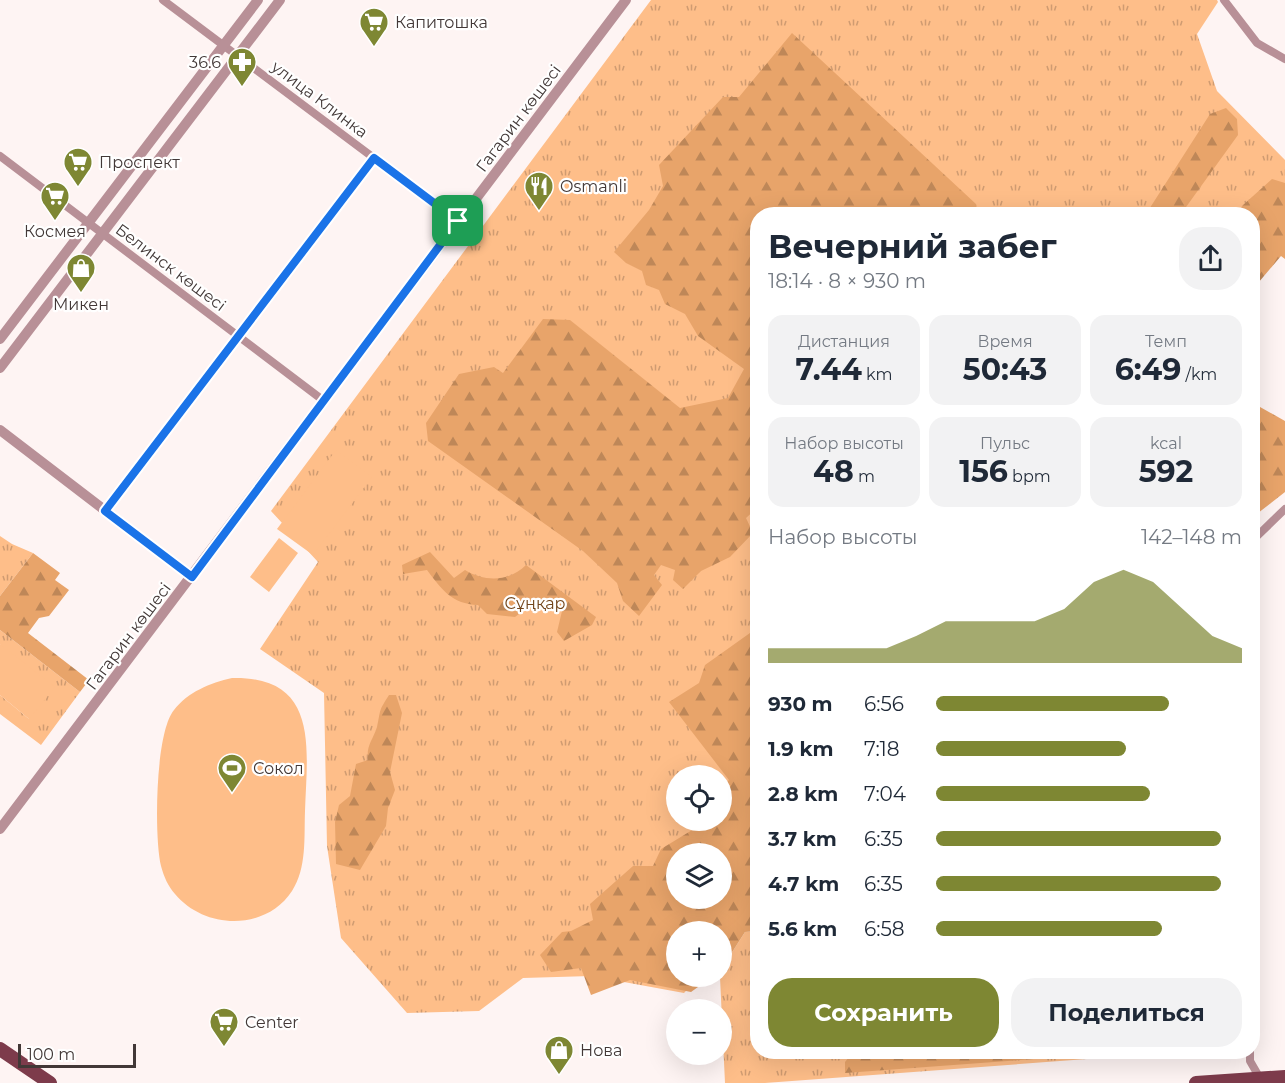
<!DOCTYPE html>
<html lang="ru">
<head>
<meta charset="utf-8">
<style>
  :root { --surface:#fff; --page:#f2f2f3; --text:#1f2937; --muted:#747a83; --accent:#7e8733 }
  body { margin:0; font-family:Montserrat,sans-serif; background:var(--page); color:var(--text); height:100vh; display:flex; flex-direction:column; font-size:22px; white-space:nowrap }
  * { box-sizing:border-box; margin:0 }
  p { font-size:20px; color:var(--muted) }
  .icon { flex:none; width:33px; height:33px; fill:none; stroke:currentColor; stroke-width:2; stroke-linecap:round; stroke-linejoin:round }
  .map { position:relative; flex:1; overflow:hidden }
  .sheet { position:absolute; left:750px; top:207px; width:510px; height:852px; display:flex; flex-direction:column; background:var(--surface); border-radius:24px; box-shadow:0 6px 24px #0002 }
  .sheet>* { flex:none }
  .tools { position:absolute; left:666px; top:765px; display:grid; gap:12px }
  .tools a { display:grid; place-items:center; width:66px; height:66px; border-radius:50%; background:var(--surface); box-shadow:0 6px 24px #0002; font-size:30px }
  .scale { position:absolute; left:18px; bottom:15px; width:118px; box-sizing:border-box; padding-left:6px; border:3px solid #423837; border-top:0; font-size:16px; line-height:21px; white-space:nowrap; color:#423837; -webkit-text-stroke:4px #fff; paint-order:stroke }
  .pin { position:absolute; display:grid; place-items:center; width:51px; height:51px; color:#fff; margin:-26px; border-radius:12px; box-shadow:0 3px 9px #0006 }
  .round { display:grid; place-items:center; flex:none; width:63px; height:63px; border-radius:24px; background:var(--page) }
  .headline { display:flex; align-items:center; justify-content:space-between; height:102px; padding:0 18px }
  h1 { font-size:33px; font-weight:700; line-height:45px }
  .metrics { display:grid; grid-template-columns:repeat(3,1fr); gap:9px; height:102px; padding:6px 18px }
  .metrics div { display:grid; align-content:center; border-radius:15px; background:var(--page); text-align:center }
  .metrics b { font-size:30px; font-weight:700 }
  .metrics small { font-size:16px; font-weight:400 }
  .metrics p { font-size:16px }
  .chart { height:168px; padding:12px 18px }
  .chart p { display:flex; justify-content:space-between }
  .chart svg { width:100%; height:108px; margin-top:6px; fill:var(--accent); opacity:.7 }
  .action { display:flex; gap:12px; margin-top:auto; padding:12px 18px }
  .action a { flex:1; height:69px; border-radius:24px; background:var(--accent); color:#fff; font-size:24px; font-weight:700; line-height:69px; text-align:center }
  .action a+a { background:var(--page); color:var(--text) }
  ul { padding:0 18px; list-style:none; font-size:20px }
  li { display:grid; grid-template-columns:96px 72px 1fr; align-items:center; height:45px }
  li i { height:15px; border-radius:8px; background:var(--accent) }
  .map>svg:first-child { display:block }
</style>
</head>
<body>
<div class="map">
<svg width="1285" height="1083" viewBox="0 0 1285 1083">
  <defs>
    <pattern id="grass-tufts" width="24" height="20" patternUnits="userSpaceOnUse" patternTransform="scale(1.5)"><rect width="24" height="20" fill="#febe89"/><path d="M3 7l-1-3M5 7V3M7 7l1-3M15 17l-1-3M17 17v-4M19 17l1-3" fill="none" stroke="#cf9b71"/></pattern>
    <pattern id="forest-firs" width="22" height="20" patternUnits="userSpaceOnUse" patternTransform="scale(1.5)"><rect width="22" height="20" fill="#e8a46a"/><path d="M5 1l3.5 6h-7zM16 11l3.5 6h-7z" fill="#be8758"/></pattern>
  </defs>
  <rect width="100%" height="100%" fill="#fef4f3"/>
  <!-- grass -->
  <path fill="url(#grass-tufts)" fill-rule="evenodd" d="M651,0H1217L1218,2L1197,34L1217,91L1285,160V248L1252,214H758L757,928L676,932V976L699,977L684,993L591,976L523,978L479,1011L407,1013L341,938L327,846L324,693L260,649L318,562L271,511ZM676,776H722V820H676ZM676,854H722V898H676Z
    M0,536L12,544L33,553L0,596Z
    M0,630L80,692L41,745L0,714V695L29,719L0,644Z
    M757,931L758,1052L1168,1053L765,1083H725L720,977L722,968L745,932Z"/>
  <!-- forest -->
  <path fill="url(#forest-firs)" fill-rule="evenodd" d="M792,33L976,204L978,214H758V507L746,518L753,533L730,557L701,571L683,589L673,580L675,570L661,565L654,575L662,585L639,616L623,601L617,583L583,551L428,441L426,423L459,374L494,367L503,373L543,319L570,320L680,408L728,398L744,369L698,336L685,314L665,304L659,290L646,285L642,271L626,263L614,252L649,210L663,186L659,165L723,97H739Z
    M1226,108L1237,119L1238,135L1181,214H1146L1210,114Z
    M1272,179L1285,183V259L1281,256L1253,289L1252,214H1236L1243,205Z
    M1253,403L1285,421V492L1253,517Z
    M430,552L454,578L465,570C485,582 509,582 526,565L596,617L592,625L564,641L557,632L562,611L539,599L515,617L487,614L478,605C452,604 442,590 427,570L403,574L402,565Z
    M33,553L60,573L55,580L69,590L49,616L39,618L28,633L89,680L80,692L0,630V596Z
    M757,628V931L745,932L722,968V932H676V976L712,977L691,992L630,980L591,995L581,968L551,972L540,955L562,932L571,931L593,920L590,904L633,866H653L661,849L707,821L722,820V787L729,780L669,702L699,683L705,665ZM676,854H722V898H676Z
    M389,695H396L402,713L390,772L395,790L388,808L386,826L360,870L336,864L335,822L339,805L350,796L356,764L368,760C366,745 373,740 377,727C381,709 378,712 389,695Z
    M853,1052H1060L1061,1057L845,1073V1062Z"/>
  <!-- pitch -->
  <path fill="#febe89" d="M336,450L372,477L313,555L277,529Z
    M279,538L298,553L269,592L250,577Z
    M0,644L55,687L29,719L0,695Z
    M232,678C320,676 307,749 305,811C304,837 307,868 292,891C266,931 205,930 175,894C168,886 164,877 161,866C154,837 155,733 174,710C188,692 210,683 232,678Z"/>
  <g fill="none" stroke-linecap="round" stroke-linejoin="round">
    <!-- minor -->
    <path stroke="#b89097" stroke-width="8" d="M163,0L458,221
      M1224,0L1257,43L1285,59
      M0,156L324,401
      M105,511L374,158
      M1252,541L1285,509
      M1252,934V983
      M1250,1052V1061L1261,1080"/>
    <!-- tertiary -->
    <path stroke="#b89097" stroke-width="10" d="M0,339L258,0
      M0,368L280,0
      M0,430L192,577
      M0,829L626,0"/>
    <!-- primary -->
    <path stroke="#7d3b4b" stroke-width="14" d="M0,1049L50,1083
      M1196,1083L1285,1077"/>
  </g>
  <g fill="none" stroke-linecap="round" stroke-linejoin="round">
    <!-- route casing -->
    <g stroke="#fff" stroke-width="12">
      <path id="route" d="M374,158L458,221L192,577L105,511Z"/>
    </g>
    <!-- route -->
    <use href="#route" stroke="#1a73e8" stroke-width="8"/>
  </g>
  <!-- icons -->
  <defs>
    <g id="supermarket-pin" transform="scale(1.5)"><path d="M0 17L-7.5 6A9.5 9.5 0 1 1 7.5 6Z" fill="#7e8733" stroke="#fff"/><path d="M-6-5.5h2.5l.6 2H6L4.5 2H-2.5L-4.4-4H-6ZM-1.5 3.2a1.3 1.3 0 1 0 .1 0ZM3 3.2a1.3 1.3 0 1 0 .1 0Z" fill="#fff"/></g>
    <g id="pharmacy-pin" transform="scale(1.5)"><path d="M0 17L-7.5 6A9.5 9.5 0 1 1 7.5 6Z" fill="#7e8733" stroke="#fff"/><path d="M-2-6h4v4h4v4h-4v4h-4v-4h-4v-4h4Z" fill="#fff"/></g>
    <g id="restaurant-pin" transform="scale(1.5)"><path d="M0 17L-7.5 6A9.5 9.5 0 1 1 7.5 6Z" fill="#7e8733" stroke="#fff"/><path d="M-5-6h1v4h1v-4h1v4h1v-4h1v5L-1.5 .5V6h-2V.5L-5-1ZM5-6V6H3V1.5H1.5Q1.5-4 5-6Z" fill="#fff"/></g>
    <g id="shop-pin" transform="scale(1.5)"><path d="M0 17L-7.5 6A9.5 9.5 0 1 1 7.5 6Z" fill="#7e8733" stroke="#fff"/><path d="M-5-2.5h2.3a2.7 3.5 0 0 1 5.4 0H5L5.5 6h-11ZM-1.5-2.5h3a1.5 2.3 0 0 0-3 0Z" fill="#fff"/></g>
    <g id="stadium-pin" transform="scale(1.5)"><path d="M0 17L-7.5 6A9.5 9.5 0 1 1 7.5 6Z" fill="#7e8733" stroke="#fff"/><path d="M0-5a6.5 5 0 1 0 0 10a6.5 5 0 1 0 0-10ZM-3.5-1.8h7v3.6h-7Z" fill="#fff"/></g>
  </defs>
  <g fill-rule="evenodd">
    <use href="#supermarket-pin" x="374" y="22"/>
    <use href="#pharmacy-pin" x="242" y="62"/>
    <use href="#supermarket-pin" x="78" y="162"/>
    <use href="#restaurant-pin" x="539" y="186"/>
    <use href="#supermarket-pin" x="55" y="196"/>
    <use href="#shop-pin" x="81" y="268"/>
    <use href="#stadium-pin" x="232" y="768"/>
    <use href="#supermarket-pin" x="224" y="1022"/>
    <use href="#shop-pin" x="559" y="1050"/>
  </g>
  <g text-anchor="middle" stroke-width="4.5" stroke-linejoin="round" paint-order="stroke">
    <!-- poi labels -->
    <g font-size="16" fill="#423837" stroke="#fff" text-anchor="start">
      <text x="395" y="28">Капитошка</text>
      <text x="221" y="68" text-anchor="end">36.6</text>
      <text x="99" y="168">Проспект</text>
      <text x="560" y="192">Osmanli</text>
      <text x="55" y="237" text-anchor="middle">Космея</text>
      <text x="81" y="310" text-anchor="middle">Микен</text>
      <text x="253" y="774">Сокол</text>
      <text x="245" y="1028">Center</text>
      <text x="580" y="1056">Нова</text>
    </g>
    <!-- street labels -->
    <g font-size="16" fill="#423837" stroke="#fff">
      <text transform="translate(320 99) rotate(37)" y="6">улица Клинка</text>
      <text transform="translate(518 118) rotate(-53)" y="6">Гагарин көшесі</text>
      <text transform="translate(171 267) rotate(37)" y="6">Белинск көшесі</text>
      <text transform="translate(128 636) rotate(-53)" y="6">Гагарин көшесі</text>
    </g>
    <!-- park labels -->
    <g font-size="16" fill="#72451b" stroke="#fff">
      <text x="535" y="609">Сұңқар</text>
    </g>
  </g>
</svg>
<div class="tools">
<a><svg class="icon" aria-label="locate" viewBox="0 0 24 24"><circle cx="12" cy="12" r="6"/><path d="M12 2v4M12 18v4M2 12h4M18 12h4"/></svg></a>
<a><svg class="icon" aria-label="layers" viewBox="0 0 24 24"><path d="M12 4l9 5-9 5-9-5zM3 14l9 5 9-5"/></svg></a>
<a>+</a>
<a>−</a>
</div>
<div class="scale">100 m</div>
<div class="pin" style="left:458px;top:221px;background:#1e9e55"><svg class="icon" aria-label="arrive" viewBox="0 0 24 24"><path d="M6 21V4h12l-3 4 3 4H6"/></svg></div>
<section class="sheet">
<div class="headline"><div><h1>Вечерний забег</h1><p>18:14 · 8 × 930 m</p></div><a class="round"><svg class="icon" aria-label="share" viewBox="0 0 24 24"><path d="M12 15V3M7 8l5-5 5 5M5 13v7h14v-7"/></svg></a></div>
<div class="metrics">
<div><p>Дистанция</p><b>7.44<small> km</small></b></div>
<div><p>Время</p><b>50:43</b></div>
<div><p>Темп</p><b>6:49<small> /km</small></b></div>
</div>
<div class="metrics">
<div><p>Набор высоты</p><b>48<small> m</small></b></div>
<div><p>Пульс</p><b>156<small> bpm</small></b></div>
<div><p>kcal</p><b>592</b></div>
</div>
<div class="chart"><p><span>Набор высоты</span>142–148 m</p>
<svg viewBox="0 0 160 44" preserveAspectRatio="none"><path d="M0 44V38L10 38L20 38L30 38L40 38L50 33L60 27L70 27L80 27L90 27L100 22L110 11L120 6L130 11L140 22L150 33L160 38V44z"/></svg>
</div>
<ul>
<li><b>930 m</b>6:56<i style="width:76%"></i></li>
<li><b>1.9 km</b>7:18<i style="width:62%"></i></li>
<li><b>2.8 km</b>7:04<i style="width:70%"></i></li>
<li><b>3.7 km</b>6:35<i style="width:93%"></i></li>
<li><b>4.7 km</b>6:35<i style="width:93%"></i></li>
<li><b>5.6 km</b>6:58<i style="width:74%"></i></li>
</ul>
<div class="action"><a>Сохранить</a><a>Поделиться</a></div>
</section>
</div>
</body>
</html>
